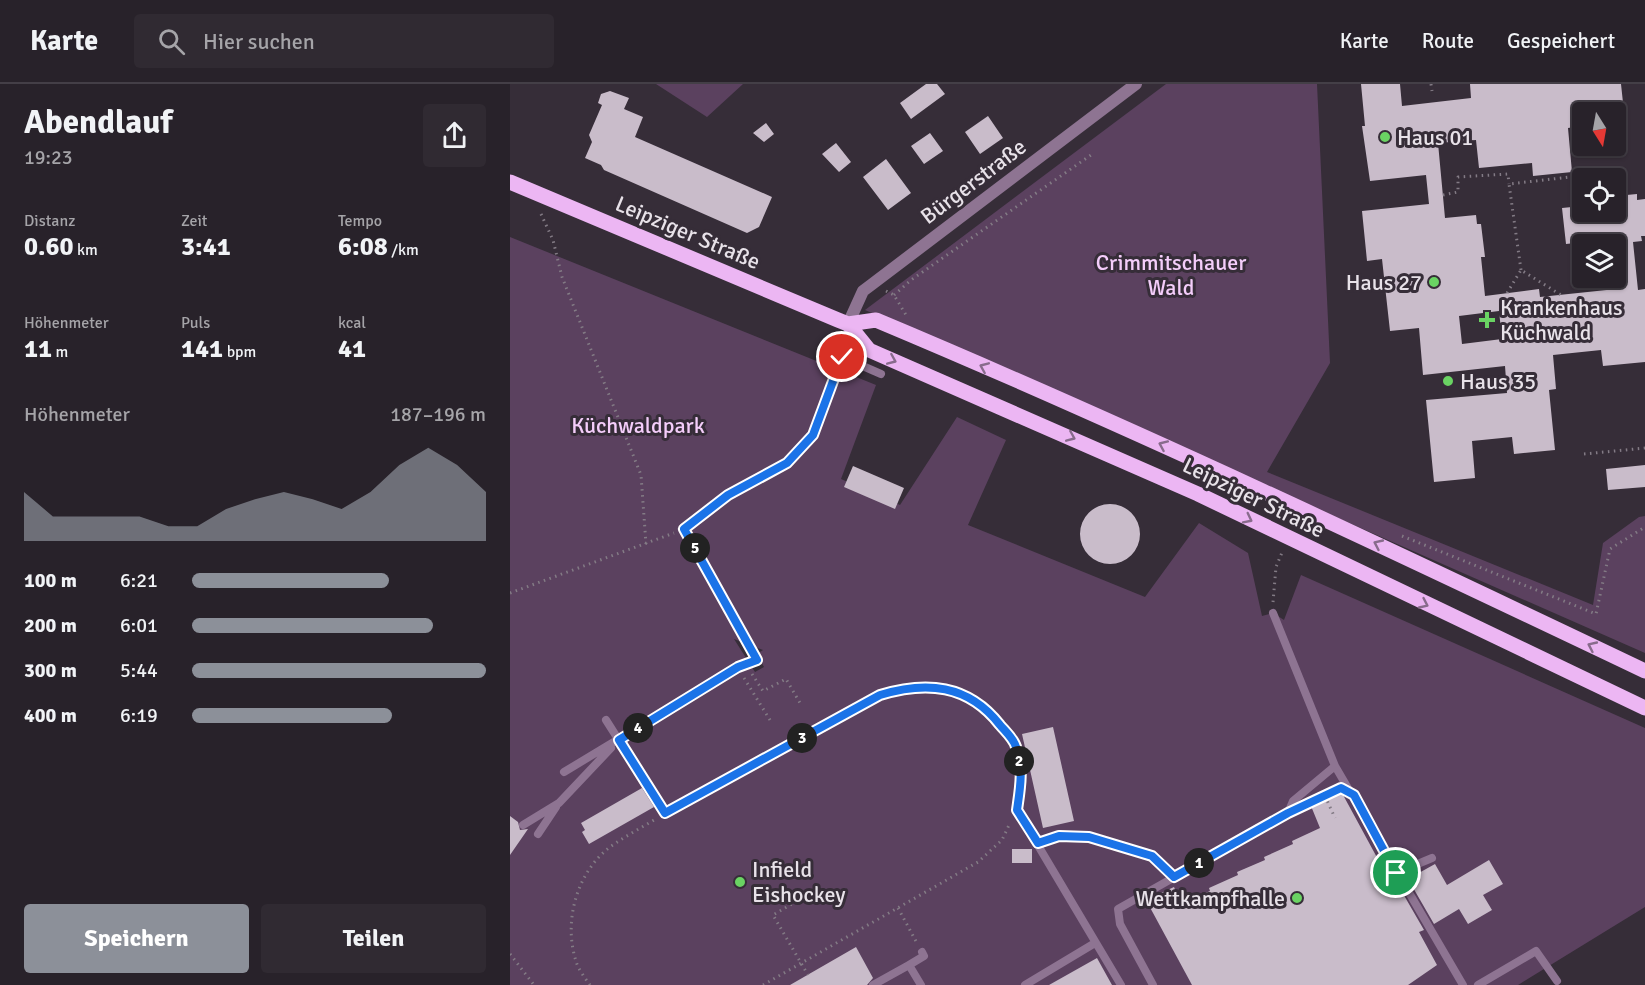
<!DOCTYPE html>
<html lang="de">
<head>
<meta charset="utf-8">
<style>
  :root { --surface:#28222a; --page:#302a32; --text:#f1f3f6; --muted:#a5a4a8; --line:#443f47; --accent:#8c9099 }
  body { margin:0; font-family:Signika,sans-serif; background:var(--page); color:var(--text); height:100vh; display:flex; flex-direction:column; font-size:22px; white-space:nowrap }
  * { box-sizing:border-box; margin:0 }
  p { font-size:20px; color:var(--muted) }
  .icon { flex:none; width:33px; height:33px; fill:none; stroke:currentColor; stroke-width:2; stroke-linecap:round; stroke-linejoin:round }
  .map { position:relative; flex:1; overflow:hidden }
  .side { display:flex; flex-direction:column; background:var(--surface); width:510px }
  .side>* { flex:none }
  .needle { width:39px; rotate:169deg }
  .fabs { position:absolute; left:1062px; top:18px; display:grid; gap:12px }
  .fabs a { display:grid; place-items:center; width:54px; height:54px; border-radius:6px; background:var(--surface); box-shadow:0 2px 4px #0004,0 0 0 2px var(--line); font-size:30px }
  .pin { position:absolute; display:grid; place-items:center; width:51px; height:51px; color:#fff; margin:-26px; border:3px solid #fff; border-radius:50%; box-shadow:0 2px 6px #0007 }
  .km { position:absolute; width:30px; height:30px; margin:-15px; border-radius:50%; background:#222; color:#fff; font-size:16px; line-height:30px; text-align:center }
  .round { display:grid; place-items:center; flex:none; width:63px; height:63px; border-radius:6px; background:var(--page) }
  .summary { display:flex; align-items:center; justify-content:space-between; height:102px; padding:0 24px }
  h1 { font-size:33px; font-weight:800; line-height:45px }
  .metrics { display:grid; grid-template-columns:repeat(3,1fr); gap:9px; height:102px; padding:6px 24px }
  .metrics div { display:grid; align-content:center }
  .metrics b { font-size:26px; font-weight:800 }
  .metrics small { font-size:16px; font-weight:400 }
  .metrics p { font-size:16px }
  .chart { height:168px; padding:12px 24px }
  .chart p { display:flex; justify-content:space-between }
  .chart svg { width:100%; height:108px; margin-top:6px; fill:var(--accent); opacity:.7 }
  .cta { display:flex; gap:12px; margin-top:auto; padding:12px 24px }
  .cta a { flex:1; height:69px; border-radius:6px; background:var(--accent); color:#fff; font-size:24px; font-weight:800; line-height:69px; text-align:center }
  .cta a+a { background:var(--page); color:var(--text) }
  ul { padding:0 24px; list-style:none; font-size:20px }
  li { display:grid; grid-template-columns:96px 72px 1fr; align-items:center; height:45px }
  li i { height:15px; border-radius:8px; background:var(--accent) }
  header { display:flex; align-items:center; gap:36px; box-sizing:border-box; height:84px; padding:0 30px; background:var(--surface); border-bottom:2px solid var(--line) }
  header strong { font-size:28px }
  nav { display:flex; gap:33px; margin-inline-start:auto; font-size:21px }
  .search { width:420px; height:54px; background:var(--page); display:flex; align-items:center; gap:15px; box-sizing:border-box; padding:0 21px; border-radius:6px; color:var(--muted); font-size:22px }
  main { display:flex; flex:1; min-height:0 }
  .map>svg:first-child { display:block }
</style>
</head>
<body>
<header>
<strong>Karte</strong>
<div class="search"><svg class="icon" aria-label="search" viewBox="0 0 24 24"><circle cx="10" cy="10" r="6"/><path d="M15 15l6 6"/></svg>Hier suchen</div>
<nav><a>Karte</a><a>Route</a><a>Gespeichert</a></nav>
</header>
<main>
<section class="side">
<div class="summary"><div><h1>Abendlauf</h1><p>19:23</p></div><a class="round"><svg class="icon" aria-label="share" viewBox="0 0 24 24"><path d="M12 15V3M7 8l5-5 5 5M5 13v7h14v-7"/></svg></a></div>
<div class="metrics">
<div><p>Distanz</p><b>0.60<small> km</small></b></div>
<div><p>Zeit</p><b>3:41</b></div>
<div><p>Tempo</p><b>6:08<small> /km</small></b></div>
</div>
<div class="metrics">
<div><p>Höhenmeter</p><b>11<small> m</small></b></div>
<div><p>Puls</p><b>141<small> bpm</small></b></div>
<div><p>kcal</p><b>41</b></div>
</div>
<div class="chart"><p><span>Höhenmeter</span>187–196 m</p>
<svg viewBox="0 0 160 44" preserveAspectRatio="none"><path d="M0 44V24L10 34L20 34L30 34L40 34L50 38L60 38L70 31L80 27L90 24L100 27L110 31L120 24L130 13L140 6L150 13L160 24V44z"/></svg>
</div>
<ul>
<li><b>100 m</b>6:21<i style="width:67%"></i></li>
<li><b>200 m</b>6:01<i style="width:82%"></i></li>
<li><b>300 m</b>5:44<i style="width:100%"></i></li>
<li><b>400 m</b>6:19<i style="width:68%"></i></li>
</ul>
<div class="cta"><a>Speichern</a><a>Teilen</a></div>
</section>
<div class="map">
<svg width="1135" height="901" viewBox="0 0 1135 901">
  <rect width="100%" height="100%" fill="#362d38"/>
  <!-- green -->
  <path fill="#5b415f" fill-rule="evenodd" d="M146,0H233L197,33Z
    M656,0H807L820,279L757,388L1083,521L1093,459L1129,433L1135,432V569L355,226Z
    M0,153L366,301L331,395L390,421L447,333L496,356L458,441L635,513L689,439L738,469L752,532L763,529L774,536L791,491L1135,644V823L1008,901H0ZM224,555L253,566L247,570L254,583L245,588Z"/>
  <!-- building -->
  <path fill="#c9bcca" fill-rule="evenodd" d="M416,0H427L435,10L401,35L390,19Z
    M851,0H890L892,22L961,14L960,0H1111L1114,28H1072V42L1058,44L1062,88L1023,92L1022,79L969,84L966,56L928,59L935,134L966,131L967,140H971L975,173H971L975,212L1029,205L1030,213L1106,205V160H1084V157L1056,160L1052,124L1072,122V128H1106V112L1127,110V116L1135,115V152H1131L1132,157L1123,158L1128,206L1135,205V278L1093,282L1091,266L1043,271L1046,305L1039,306L1045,366L1004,370L1002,353L962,357L965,394L924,398L916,316L997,309L995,282L913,291L909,244L880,247L872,175L857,177L852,127L919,120L916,91L860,97L852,42H855ZM989,227L992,255L952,260L949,232Z
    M100,7L119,14L114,25L133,33L125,53L262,113L249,143L237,149L94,86L91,81L75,74L82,58L79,51L92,21L88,19L91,10Z
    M478,32L493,54L470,70L455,48Z
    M256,39L264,50L254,58L243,49Z
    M420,49L433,67L414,80L401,62Z
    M326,59L341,78L329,88L312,70Z
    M376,75L401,109L378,126L353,93Z
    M1135,381V403L1098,406L1096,385Z
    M343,382L394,404L385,425L334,403Z
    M570 450a30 30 0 1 1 60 0a30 30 0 1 1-60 0Z
    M543,643L564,737L533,744L512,650Z
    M132,704L144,723L79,760L72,748L75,746L71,739Z
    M832,709L883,803L888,801L914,846L909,848L927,881L898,901H682L636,816L664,803L671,820L700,807L699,804L728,791L727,788L755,776L754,773L783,760L782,757L810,744L801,722Z
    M0,732L8,738L10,746L18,745L0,771Z
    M502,765H522V779H502Z
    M979,776L993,800L973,811L982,826L958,840L949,825L924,840L898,795L925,780L937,801Z
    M346,863L363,894L357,901H280Z
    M587,874L602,901H539Z"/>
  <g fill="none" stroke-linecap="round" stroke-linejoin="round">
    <!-- path -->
    <path stroke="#837b85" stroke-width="3" stroke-dasharray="1.5 4.5" stroke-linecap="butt" d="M921,0L922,7
      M933,111L948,108V93L998,90L999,100
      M31,130L43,156L52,193L131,391L136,460
      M1011,186L999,100L1060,93
      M376,207L384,211L396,231
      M997,209L1011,186L1051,211
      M384,211L401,196L581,71
      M1074,370L1135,364
      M892,452L1086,530L1100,465L1135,443
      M0,509L164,449
      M763,518L766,483L773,466
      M242,590L253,607L276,595L290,619
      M234,594L260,636
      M815,712L825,734
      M805,716L827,706
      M165,723L370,611L399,602L432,604L461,615L485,635L506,661L512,694L509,714
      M297,811L263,831L298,891
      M388,824L407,859
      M0,870L24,901
      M80,901C75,894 68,885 66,877C53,837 67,788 100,763C114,753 129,745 144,736
      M253,901L468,778L492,756L500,739"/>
    <!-- service -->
    <path stroke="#8e7492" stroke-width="8" d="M763,529L825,682
      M96,636L155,729
      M54,688L228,583L247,576L174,445L218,411L277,379L303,351L332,273L371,290
      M507,726L611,901
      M13,741L49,719L101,664
      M28,750L46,723
      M528,759L549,752L579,753L643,772L664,793
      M886,789L922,774
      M363,901L399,881
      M411,901L399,881L414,872L412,868
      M515,901L585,859
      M643,901L610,840L608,825L778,729L783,717L825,682L953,901
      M968,901L1026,867L1047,897"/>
    <!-- minor -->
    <path stroke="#8e7492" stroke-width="12" d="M338,240L353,207L361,201L626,0"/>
    <!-- primary -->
    <path stroke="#ecb6f3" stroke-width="15" d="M0,98L328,236L338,240L366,236C626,345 881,466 1135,587
      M338,240L359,266L688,410L1135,624"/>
  </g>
  <!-- one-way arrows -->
  <defs><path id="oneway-chevron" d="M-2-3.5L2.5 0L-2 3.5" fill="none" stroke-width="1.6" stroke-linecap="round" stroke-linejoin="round" transform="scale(1.5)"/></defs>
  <g stroke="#886b8c">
    <use href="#oneway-chevron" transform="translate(382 276) rotate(23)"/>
    <use href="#oneway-chevron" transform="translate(474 283) rotate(-157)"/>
    <use href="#oneway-chevron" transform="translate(561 353) rotate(23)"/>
    <use href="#oneway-chevron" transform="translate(653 361) rotate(-156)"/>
    <use href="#oneway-chevron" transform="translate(738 435) rotate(27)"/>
    <use href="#oneway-chevron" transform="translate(868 460) rotate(-155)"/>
    <use href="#oneway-chevron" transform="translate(914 520) rotate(25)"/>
    <use href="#oneway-chevron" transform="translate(1082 562) rotate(-155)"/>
  </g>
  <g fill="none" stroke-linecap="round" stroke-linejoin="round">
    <!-- route casing -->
    <g stroke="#fff" stroke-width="12">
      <path id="route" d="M332,273L303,351L277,379L218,411L174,445L247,576L228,583L109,656L155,729L370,611C416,597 458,600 490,641C495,647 504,655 506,663C514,684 510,705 507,726L528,759L549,752L579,753L642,772L664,793L778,729L831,704L844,711L886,789"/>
    </g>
    <!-- route -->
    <use href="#route" stroke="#1a73e8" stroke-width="8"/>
  </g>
  <!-- markers -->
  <g fill="#6ad363" stroke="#362d38" stroke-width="2">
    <circle cx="875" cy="53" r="6"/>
    <circle cx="924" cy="198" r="6"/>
    <path d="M974 227h6v6h6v6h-6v6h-6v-6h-6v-6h6z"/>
    <circle cx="938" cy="297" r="6"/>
    <circle cx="230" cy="798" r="6"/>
    <circle cx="787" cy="814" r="6"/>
  </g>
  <g text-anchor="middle" stroke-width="6" stroke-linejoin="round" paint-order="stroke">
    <!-- poi labels -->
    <g font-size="22" fill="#e8e2e9" stroke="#362d38" text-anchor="start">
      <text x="887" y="61">Haus 01</text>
      <text x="912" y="206" text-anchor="end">Haus 27</text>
      <text x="990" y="231">Krankenhaus<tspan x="990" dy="25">Küchwald</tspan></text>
      <text x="950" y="305">Haus 35</text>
      <text x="242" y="793">Infield<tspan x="242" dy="25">Eishockey</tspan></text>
      <text x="775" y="822" text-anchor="end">Wettkampfhalle</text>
    </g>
    <!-- street labels -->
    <g font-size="22" fill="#e8e2e9" stroke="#362d38">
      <text transform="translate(463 97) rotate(-37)" y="8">Bürgerstraße</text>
      <text transform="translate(178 148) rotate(23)" y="8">Leipziger Straße</text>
      <text transform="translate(744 413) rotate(26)" y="8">Leipziger Straße</text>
    </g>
    <!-- park labels -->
    <g font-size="22" fill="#f4cdfa" stroke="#362d38">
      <text x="661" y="186">Crimmitschauer<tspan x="661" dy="25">Wald</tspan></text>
      <text x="128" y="349">Küchwaldpark</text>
    </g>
  </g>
</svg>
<div class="fabs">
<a><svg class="needle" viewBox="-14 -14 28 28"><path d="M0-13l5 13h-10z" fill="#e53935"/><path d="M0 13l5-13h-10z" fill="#a5a4a8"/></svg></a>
<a><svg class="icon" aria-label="locate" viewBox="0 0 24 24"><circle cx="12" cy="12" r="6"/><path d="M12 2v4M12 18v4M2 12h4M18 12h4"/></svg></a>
<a><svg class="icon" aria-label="layers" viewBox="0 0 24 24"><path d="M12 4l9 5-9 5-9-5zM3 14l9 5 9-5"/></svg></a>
</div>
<div class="pin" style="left:886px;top:789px;background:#1e9e55"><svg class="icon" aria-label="arrive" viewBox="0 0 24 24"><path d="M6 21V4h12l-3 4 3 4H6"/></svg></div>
<div class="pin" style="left:332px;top:273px;background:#d93025"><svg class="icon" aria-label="check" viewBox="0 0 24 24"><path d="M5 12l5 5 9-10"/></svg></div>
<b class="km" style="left:689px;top:779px">1</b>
<b class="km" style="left:509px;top:677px">2</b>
<b class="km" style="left:292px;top:654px">3</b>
<b class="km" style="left:128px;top:644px">4</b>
<b class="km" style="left:185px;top:464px">5</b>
</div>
</main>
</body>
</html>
